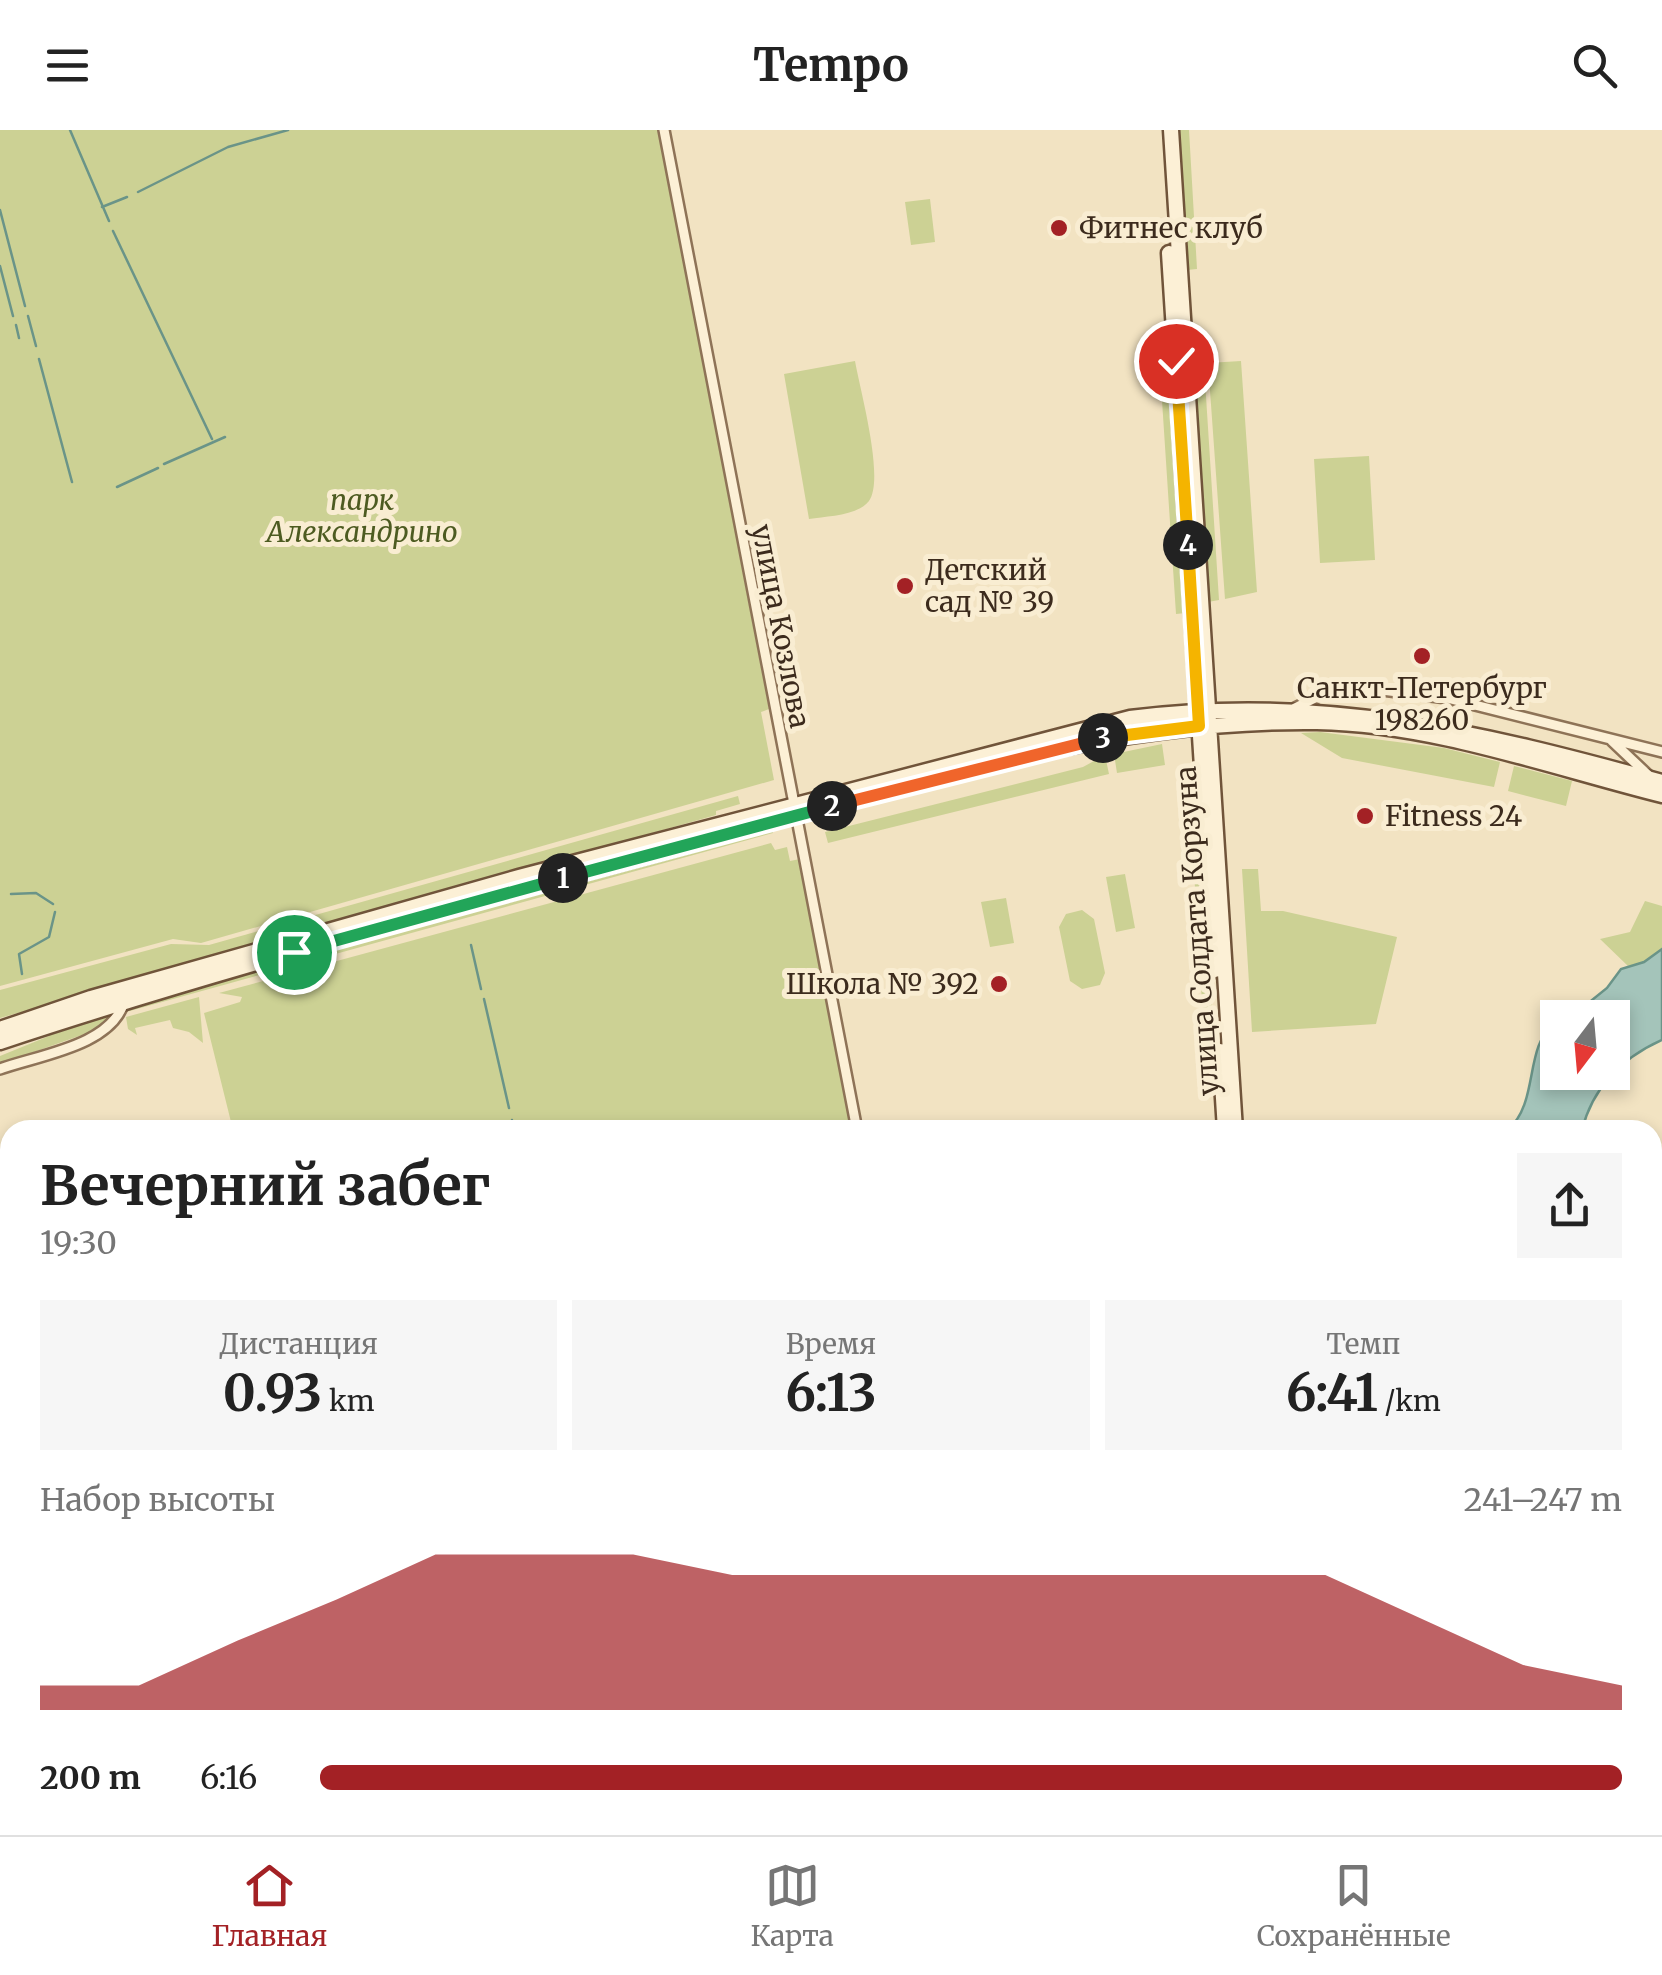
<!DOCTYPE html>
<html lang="ru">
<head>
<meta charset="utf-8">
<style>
  :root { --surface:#fff; --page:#f6f6f6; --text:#222; --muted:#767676; --line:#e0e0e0; --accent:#a32125 }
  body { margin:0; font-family:Merriweather,serif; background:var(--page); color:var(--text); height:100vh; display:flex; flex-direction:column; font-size:38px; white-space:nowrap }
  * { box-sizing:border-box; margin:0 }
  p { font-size:32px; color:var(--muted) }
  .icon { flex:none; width:55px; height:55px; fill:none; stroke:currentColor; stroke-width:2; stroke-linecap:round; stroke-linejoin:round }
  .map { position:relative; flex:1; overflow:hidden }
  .side { position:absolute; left:0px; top:990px; width:1662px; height:715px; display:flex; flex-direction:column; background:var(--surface); border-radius:30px 30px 0 0; box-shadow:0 5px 15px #0003 }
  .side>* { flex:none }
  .needle { width:65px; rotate:196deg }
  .buttons { position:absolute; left:1540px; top:870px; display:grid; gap:20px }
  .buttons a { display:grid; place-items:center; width:90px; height:90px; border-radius:0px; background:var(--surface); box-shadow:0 5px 15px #0003; font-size:50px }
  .pin { position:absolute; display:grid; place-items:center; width:85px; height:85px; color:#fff; margin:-42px; border:5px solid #fff; border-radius:50%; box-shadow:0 2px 10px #0007 }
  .km { position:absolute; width:50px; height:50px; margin:-25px; border-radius:50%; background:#222; color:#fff; font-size:28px; line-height:50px; text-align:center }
  .round { display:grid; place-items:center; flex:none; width:105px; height:105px; border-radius:0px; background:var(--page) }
  .overview { display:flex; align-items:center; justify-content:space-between; height:170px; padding:0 40px }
  h1 { font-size:55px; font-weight:700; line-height:75px }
  .stats { display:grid; grid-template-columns:repeat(3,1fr); gap:15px; height:170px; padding:10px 40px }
  .stats div { display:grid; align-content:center; border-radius:0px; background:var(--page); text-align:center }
  .stats b { font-size:50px; font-weight:700 }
  .stats small { font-size:28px; font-weight:400 }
  .stats p { font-size:28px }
  .chart { height:280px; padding:20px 40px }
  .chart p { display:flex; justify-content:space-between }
  .chart svg { width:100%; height:180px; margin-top:10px; fill:var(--accent); opacity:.7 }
  ul { padding:0 40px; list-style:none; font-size:32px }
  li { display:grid; grid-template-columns:160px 120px 1fr; align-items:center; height:75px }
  li i { height:25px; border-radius:12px; background:var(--accent) }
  header { display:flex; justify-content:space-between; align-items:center; height:130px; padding:0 40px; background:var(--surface); font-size:45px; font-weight:700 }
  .menu { display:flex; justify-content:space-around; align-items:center; height:140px; border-top:2px solid var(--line); background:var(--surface); font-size:28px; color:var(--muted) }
  .menu a { display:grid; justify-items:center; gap:5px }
  .menu .selected { color:var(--accent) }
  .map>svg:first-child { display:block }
</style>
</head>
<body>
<header><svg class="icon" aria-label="menu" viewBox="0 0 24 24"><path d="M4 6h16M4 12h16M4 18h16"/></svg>Tempo<svg class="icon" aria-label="search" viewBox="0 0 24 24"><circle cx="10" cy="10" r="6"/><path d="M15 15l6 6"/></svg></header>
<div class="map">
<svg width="1662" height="1705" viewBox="0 0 1662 1705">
  <rect width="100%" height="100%" fill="#f2e3c2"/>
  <!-- green -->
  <path fill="#ccd194" d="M0,0H658L769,579L761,582L774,650L201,813L173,809L0,856Z
    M1177,0H1189L1197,139L1187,140Z
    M930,69L935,112L911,115L905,72Z
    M855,231C860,260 885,349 869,371C857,386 827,386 809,389L784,244Z
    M1241,231L1257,462L1225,469L1208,233Z
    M1204,235L1219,470L1208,472L1192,236Z
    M1160,240H1170L1186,483L1176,484Z
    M1369,326L1375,430L1320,433L1314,329Z
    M1320,602L1444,618L1500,632L1494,657L1342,628L1301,603Z
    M1162,614L1165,635L1117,643L1114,624Z
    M1105,625L1109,644L828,713L825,702L1083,637Z
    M1514,636L1572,651L1566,676L1508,661Z
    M738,666L740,674L716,681V685L0,888V860L171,814L209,815Z
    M771,696L773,703L126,882L130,874Z
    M771,713L775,720L787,717L790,731L800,729L851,1000H233L204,883L240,872L242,867L219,863Z
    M1201,724L1215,922H1205L1193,725Z
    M1242,739H1258L1261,781H1283L1397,807L1376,894L1252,902Z
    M1125,744L1135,798L1116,802L1106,747Z
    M1006,768L1014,813L990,817L981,772Z
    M1645,771L1662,776V819L1644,832L1628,836L1600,809L1630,802Z
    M1082,780L1094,789L1105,843L1100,855L1082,859L1070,851L1059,797L1066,784Z
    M199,867L203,913L189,902L173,898L170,890L135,898L137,905L128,899L126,887Z
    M113,882L96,900L0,934V926L49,906L48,901Z
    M406,1695H979L999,1697L1000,1705H409Z"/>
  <!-- water -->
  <path fill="#a4c4ba" stroke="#6a9488" stroke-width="2.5" d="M1662,819V910C1622,928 1593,957 1582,1000H1508C1540,971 1523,918 1555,892L1558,942H1612V888L1571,887L1607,858L1621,839L1644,832Z"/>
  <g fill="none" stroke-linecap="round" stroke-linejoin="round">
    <!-- stream -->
    <path stroke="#6a9488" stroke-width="2.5" d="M70,0L109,91
      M138,62L228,17L288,0
      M102,77L127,67
      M0,80L25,176
      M113,101L212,309
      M0,136L13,186
      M28,186L36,216
      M16,195L19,208
      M39,229L72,352
      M164,334L225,307
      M117,357L158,338
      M11,764L36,763L53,774
      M471,815L481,859
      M22,844L19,824L49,807L55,782
      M484,869L509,978
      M512,990L513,1000
      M231,997L232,1000
      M744,1705L756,1695
      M885,1705L897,1695
      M908,1705L920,1695"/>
    <!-- street casing -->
    <g stroke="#8e7357" stroke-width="14">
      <path id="street" d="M664,0L857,1000
        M1295,578L1341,555L1447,568L1662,622
        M1612,611L1648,645
        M0,939C39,925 111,916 124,872
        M1652,1132L1662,1135
        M0,1595L10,1592
        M295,1705L306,1702L311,1695"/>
    </g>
    <!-- secondary casing -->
    <g stroke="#70543a" stroke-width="19">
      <path id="secondary" d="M1171,0L1235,1000
        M1169,123L1215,840
        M0,899L91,868L519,747L1130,588C1320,563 1480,602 1662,652
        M0,912C226,837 457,777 686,715C893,659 1102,589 1317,592C1433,594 1550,637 1662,665
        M1220,921L1225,1000
        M1348,1695L1353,1705
        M1359,1695L1364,1705"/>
    </g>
    <!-- street -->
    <use href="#street" stroke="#fcf0d6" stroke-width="9"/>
    <!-- secondary -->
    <use href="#secondary" stroke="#fcf0d6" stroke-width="14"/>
  </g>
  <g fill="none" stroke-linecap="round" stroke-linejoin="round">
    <!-- split-1 casing -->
    <g stroke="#fff" stroke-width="20">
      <path id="split-1" d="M294,822L563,748"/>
    </g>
    <!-- split-2 casing -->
    <g stroke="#fff" stroke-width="20">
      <path id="split-2" d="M563,748L832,676"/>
    </g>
    <!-- split-3 casing -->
    <g stroke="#fff" stroke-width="20">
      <path id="split-3" d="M832,676L1103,608"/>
    </g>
    <!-- split-4 casing -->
    <g stroke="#fff" stroke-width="20">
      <path id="split-4" d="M1103,608L1199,596L1188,415"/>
    </g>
    <!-- split-5 casing -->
    <g stroke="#fff" stroke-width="20">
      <path id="split-5" d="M1176,231L1188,415"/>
    </g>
    <!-- split-1 -->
    <use href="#split-1" stroke="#22a559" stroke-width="12"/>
    <!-- split-2 -->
    <use href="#split-2" stroke="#22a559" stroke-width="12"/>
    <!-- split-3 -->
    <use href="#split-3" stroke="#f0652b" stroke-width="12"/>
    <!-- split-4 -->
    <use href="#split-4" stroke="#f5b400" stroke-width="12"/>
    <!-- split-5 -->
    <use href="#split-5" stroke="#f5b400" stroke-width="12"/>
  </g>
  <!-- markers -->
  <g fill="#a32125" stroke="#f9edd2" stroke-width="4">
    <circle cx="1059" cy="98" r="10"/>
    <circle cx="905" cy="456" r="10"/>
    <circle cx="1422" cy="526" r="10"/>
    <circle cx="1365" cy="686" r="10"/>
    <circle cx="999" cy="854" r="10"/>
  </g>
  <g text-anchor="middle" stroke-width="10" stroke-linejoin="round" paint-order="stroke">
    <!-- poi labels -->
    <g font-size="28" fill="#3c2b1d" stroke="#f9edd2" text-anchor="start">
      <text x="1079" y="108">Фитнес клуб</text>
      <text x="925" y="450">Детский<tspan x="925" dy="32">сад № 39</tspan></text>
      <text x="1422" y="568" text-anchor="middle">Санкт-Петербург<tspan x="1422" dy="32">198260</tspan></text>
      <text x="1385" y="696">Fitness 24</text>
      <text x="979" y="864" text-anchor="end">Школа № 392</text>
    </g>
    <!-- park labels -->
    <g font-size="28" font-style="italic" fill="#4d5b21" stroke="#f9edd2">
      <text x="362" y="380">парк<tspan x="362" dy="32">Александрино</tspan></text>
    </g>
    <!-- street labels -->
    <g font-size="28" fill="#3c2b1d" stroke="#f9edd2">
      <text transform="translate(781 496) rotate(79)" y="10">улица Козлова</text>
      <text transform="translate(1197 801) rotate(-94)" y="10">улица Солдата Корзуна</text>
    </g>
  </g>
</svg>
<div class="buttons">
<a><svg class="needle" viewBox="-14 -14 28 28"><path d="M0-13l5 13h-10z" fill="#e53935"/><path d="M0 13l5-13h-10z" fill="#767676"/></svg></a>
</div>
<div class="pin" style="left:294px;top:822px;background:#1e9e55"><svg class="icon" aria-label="arrive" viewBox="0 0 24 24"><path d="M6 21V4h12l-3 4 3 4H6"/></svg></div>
<div class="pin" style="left:1176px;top:231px;background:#d93025"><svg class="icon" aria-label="check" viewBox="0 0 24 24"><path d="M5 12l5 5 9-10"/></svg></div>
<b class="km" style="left:563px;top:748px">1</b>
<b class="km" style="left:832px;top:676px">2</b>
<b class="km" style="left:1103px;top:608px">3</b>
<b class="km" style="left:1188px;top:415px">4</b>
<section class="side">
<div class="overview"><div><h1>Вечерний забег</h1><p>19:30</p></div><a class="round"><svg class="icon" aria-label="share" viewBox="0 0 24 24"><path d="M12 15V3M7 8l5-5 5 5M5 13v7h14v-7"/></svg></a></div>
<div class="stats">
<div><p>Дистанция</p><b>0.93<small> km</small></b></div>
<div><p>Время</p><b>6:13</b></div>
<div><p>Темп</p><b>6:41<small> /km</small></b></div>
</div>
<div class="chart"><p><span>Набор высоты</span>241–247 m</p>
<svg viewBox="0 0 160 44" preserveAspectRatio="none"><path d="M0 44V38L10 38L20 27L30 17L40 6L50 6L60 6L70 11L80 11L90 11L100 11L110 11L120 11L130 11L140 22L150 33L160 38V44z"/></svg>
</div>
<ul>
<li><b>200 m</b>6:16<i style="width:100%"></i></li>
</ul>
</section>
</div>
<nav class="menu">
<a class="selected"><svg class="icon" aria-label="home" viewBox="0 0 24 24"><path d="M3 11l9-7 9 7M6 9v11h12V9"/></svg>Главная</a>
<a><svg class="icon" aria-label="map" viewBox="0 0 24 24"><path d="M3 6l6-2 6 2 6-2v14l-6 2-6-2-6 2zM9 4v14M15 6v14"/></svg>Карта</a>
<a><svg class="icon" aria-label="saved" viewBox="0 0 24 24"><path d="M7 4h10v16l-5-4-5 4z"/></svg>Сохранённые</a>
</nav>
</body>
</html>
